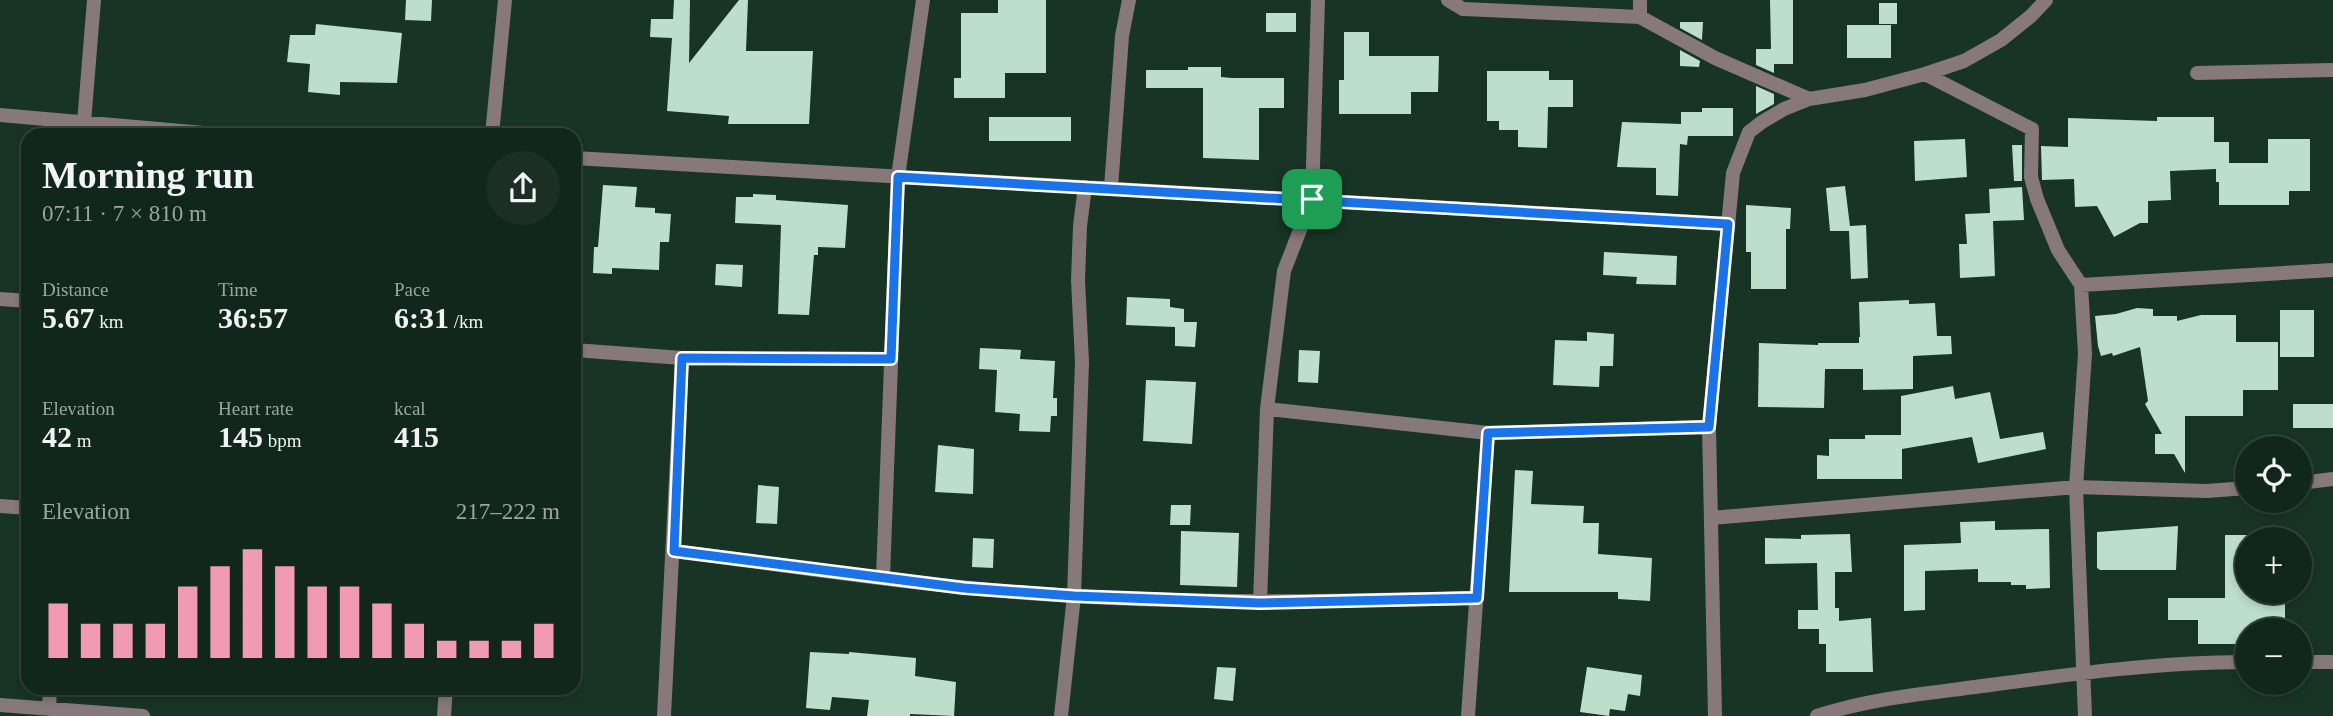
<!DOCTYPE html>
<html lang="en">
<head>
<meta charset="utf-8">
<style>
  :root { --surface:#12271c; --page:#1b2f25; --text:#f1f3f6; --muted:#9ca5a3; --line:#31443b; --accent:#f09ab5 }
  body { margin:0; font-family:"Times New Roman",serif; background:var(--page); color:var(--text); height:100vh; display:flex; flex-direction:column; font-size:26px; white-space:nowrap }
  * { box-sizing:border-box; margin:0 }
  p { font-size:23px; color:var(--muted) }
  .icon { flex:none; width:38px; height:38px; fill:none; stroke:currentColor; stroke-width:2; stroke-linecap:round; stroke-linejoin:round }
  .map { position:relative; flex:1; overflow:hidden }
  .drawer { position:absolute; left:21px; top:128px; width:560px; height:567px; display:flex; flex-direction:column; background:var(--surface); border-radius:21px; box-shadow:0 4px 10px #0003,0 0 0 2px var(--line) }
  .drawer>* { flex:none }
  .fabs { position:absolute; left:2235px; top:436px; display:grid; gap:14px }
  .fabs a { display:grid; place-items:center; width:77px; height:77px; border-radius:50%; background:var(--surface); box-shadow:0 4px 10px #0003,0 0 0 2px var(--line); font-size:35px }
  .pin { position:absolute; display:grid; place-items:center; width:60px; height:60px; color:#fff; margin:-30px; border-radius:14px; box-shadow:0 4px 10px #0006 }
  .round { display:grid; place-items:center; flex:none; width:74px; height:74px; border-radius:37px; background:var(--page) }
  .overview { display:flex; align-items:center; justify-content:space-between; height:119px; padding:0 21px }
  h1 { font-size:38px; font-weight:700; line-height:52px }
  .stats { display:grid; grid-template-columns:repeat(3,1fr); gap:10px; height:119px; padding:7px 21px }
  .stats div { display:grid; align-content:center }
  .stats b { font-size:30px; font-weight:700 }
  .stats small { font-size:19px; font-weight:400 }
  .stats p { font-size:19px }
  .chart { height:196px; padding:14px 21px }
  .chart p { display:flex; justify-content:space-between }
  .chart svg { width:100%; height:126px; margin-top:7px; stroke:var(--accent); stroke-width:6 }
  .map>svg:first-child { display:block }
</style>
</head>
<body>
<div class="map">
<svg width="2333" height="716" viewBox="0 0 2333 716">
  <rect width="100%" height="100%" fill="#183425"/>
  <!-- building -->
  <path fill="#bddeca" d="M406,0H432L431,21L405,20Z
    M674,0H690L689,63L739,0H748L746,51H813L809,124H728L729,116L667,111L672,38L650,37L651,19H673Z
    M998,0H1046V73H1005V98H954V78H961V13H998Z
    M1770,0H1793V64H1774V73L1756,65V49H1771Z
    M1879,3H1897V24H1879Z
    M1266,13H1296V32H1266Z
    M1680,22H1703L1702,40L1680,28Z
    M316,24L402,33L397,83L340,82V95L308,92L310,64L287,62L290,35H315Z
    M1847,25H1891V58H1847Z
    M1344,32H1369V56H1439L1438,92H1411V114H1339V80H1344Z
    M1680,50L1700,61L1699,67L1680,66Z
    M1188,67H1221V77L1232,78H1284V108H1259V160L1203,158V88H1146V70H1188Z
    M1487,71H1549V80H1573V107H1548L1547,148L1518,147V130H1499V121H1487Z
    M1756,86L1774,94V104L1756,114Z
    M1702,108H1733V136H1688L1687,145L1680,144L1678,196L1656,195V168L1617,167L1622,122L1681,124V112H1702Z
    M989,117H1071V141H989Z
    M2157,117H2214V142H2229V163H2268V139H2310V191H2289V205H2219V182H2216V169L2170,171L2171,200L2148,201V223H2140L2114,237L2097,206L2075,207L2074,179L2042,180L2041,146L2068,147V118L2157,121Z
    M1965,139L1967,177L1915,181L1914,141Z
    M2012,145H2022V181H2014Z
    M603,185L637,187L635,207L655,208V213L671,214L669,242H660L659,270L612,268V274L593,273L594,247H598Z
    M1845,186L1850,226L1866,225L1868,278L1851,279L1849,231H1830L1826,188Z
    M2022,187L2024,220L1993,221L1995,276L1960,278L1959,244H1967L1965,214L1990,213L1989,189Z
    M753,194L776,195V200L848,205L845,248L818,247V255H814L809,315L778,314L781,225L735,223L736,197H753Z
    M1746,205L1791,208L1790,229H1786V289H1751V252H1746Z
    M1604,252L1677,256L1676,285L1636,284L1637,277L1603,275Z
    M716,264L743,265L742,287L715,285Z
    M1127,297L1170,299V307L1184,309V322H1197L1195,347L1175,346V327L1126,325Z
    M1909,300V304L1935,303L1937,336H1951L1952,354L1913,356V389L1863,390V369H1825L1824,408L1758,407L1759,343L1818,345V343H1859V337H1860L1859,302Z
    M2137,308L2153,309V316H2177V321L2201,315H2236V342H2278V390H2243V416H2185V473L2174,454H2155V434H2162L2145,404L2148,401L2140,347L2113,356L2112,353L2101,356L2098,346L2095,316L2116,314Z
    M2280,310H2314V357H2280Z
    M1587,332L1614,334L1613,366H1600L1599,387L1553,385L1555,340L1587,341Z
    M980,348L1021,350L1020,359L1055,361L1053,398H1057V416H1051L1050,432L1019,431L1020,414L995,412L997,370L979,369Z
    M1299,350L1320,351L1318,383L1298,382Z
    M1146,380L1196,382L1192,444L1143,441Z
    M1953,386L1955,399L1990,392L2000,439L2043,432L2046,449L1978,463L1972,437L1902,449V479H1817V455L1829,456V439H1865V435H1901V396Z
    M2293,404H2333V428H2293Z
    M938,445L974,449L973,494L935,492Z
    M1515,470L1533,471L1531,504L1584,506L1583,523H1599L1598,554L1652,558L1650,601L1618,599V592H1509Z
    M758,485L779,487L777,524L756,523Z
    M1171,505H1191L1190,525H1170Z
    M1995,521V530L2049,529L2050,588L2026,589V585H2011V582H1978V569L1925,571V610L1904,611V545L1961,543L1960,522Z
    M2178,526L2176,570H2100L2097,568V532Z
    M1181,531L1239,533L1237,587L1180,585Z
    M1850,534L1852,572H1835V608H1839V621L1871,618L1873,672H1826V644H1819V629H1798V610H1818L1817,563L1765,564V538L1801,539V535Z
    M2225,535H2247V592H2285V630H2247V644H2198V620H2168V598H2225Z
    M973,538L994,539L993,568L972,567Z
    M810,652L849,654V652L916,658L915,676L956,682L954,716L910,714V716H867L869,700L832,697L830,710L806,708Z
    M1217,667L1236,668L1233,701L1214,699Z
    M1587,667L1642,675L1640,696L1628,694L1625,711L1610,709L1609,716L1580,712Z"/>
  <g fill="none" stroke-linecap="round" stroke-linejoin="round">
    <!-- minor -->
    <path stroke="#87787c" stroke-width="14" d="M1448,0L1463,9L1640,17
      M1640,0V17L1715,58L1809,99
      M2197,73L2333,70
      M1925,74L2032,129L2031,177L2037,199L2058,250L2081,285L2085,354L2076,487L2085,716
      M0,115L226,135
      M83,135L94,0
      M492,135L505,0
      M574,158L1728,224
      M1111,188L1122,36L1129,0
      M2081,285L2333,270
      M0,299L28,301
      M574,350L682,358L891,359
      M1267,409L1488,433L1709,427
      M2300,483L2333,479
      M0,506L28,508
      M1711,518L2076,487L2207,491L2247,488
      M674,551C807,568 940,589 1074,596C1209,604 1343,601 1477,598
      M883,577L898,177L923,0
      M1260,603L1267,409L1284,271L1312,199L1318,0
      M2300,662H2333
      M0,705L143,716
      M49,709L50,688
      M444,716L446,688
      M664,716L682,358
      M1061,716L1074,596L1082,362L1078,280L1080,226L1085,187
      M1468,716L1488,433
      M1715,716L1709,427L1733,173L1749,132L1762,122L1784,109L1809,99L1865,90L1925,74L1964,61L2001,40L2031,16L2046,0
      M1817,716C1867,699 1922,694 1975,687C2065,675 2156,662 2247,662"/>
  </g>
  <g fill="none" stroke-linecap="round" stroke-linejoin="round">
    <!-- route casing -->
    <g stroke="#fff" stroke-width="14">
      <path id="route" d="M898,177L1728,224L1709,427L1488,433L1477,598L1260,603L1074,596L964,588L674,551L682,358L891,359Z"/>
    </g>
    <!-- route -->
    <use href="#route" stroke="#1a73e8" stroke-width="9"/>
  </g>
</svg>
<div class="fabs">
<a><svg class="icon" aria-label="locate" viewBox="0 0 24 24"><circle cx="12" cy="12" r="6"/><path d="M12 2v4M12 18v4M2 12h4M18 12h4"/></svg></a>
<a>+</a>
<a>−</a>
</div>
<div class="pin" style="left:1312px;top:199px;background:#1e9e55"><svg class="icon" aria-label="arrive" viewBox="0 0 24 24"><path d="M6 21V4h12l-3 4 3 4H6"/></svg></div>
<section class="drawer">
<div class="overview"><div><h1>Morning run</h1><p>07:11 · 7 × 810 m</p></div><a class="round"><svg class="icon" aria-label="share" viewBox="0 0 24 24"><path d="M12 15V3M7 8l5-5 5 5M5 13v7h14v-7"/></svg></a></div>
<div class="stats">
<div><p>Distance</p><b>5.67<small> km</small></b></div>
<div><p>Time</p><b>36:57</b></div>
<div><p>Pace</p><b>6:31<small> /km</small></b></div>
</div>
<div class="stats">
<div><p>Elevation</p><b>42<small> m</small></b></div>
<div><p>Heart rate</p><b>145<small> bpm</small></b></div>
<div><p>kcal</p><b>415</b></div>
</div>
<div class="chart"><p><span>Elevation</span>217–222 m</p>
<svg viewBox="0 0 160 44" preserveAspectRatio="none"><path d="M5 44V25M15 44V32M25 44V32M35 44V32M45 44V19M55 44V12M65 44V6M75 44V12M85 44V19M95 44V19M105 44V25M115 44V32M125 44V38M135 44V38M145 44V38M155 44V32"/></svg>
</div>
</section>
</div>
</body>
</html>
